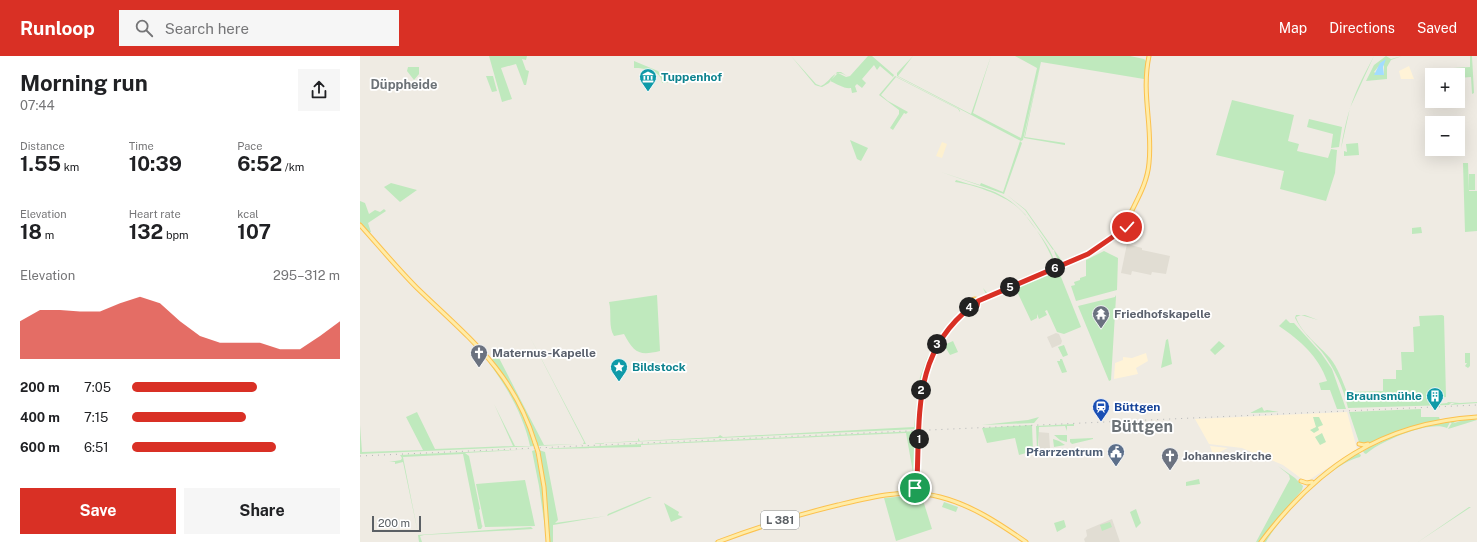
<!DOCTYPE html>
<html lang="en">
<head>
<meta charset="utf-8">
<style>
  :root { --surface:#fff; --page:#f6f6f6; --text:#202124; --muted:#757577; --accent:#d93025 }
  body { margin:0; font-family:"Public Sans",sans-serif; background:var(--page); color:var(--text); height:100vh; display:flex; flex-direction:column; font-size:15px; white-space:nowrap }
  * { box-sizing:border-box; margin:0 }
  p { font-size:13px; color:var(--muted) }
  .icon { flex:none; width:22px; height:22px; fill:none; stroke:currentColor; stroke-width:2; stroke-linecap:round; stroke-linejoin:round }
  .map { position:relative; flex:1; overflow:hidden }
  .panel { display:flex; flex-direction:column; background:var(--surface); width:360px }
  .panel>* { flex:none }
  .tools { position:absolute; left:1065px; top:12px; display:grid; gap:8px }
  .tools a { display:grid; place-items:center; width:40px; height:40px; border-radius:0px; background:var(--surface); box-shadow:0 4px 16px #0002; font-size:20px }
  .scale { position:absolute; left:12px; bottom:10px; width:49px; box-sizing:border-box; padding-left:4px; border:2px solid #5b6065; border-top:0; font-size:11px; line-height:14px; white-space:nowrap; color:#5b6065; -webkit-text-stroke:3px #fff; paint-order:stroke }
  .pin { position:absolute; display:grid; place-items:center; width:34px; height:34px; color:#fff; margin:-17px; border:2px solid #fff; border-radius:50%; box-shadow:0 1px 4px #0007 }
  .km { position:absolute; width:20px; height:20px; margin:-10px; border-radius:50%; background:#222; color:#fff; font-size:11px; line-height:20px; text-align:center }
  .round { display:grid; place-items:center; flex:none; width:42px; height:42px; border-radius:0px; background:var(--page) }
  .overview { display:flex; align-items:center; justify-content:space-between; height:68px; padding:0 20px }
  h1 { font-size:22px; font-weight:700; line-height:30px }
  .figures { display:grid; grid-template-columns:repeat(3,1fr); gap:6px; height:68px; padding:4px 20px }
  .figures div { display:grid; align-content:center }
  .figures b { font-size:20px; font-weight:700 }
  .figures small { font-size:11px; font-weight:400 }
  .figures p { font-size:11px }
  .chart { height:112px; padding:8px 20px }
  .chart p { display:flex; justify-content:space-between }
  .chart svg { width:100%; height:72px; margin-top:4px; fill:var(--accent); opacity:.7 }
  .primary-button { display:flex; gap:8px; margin-top:auto; padding:8px 20px }
  .primary-button a { flex:1; height:46px; border-radius:0px; background:var(--accent); color:#fff; font-size:16px; font-weight:700; line-height:46px; text-align:center }
  .primary-button a+a { background:var(--page); color:var(--text) }
  ul { padding:0 20px; list-style:none; font-size:13px }
  li { display:grid; grid-template-columns:64px 48px 1fr; align-items:center; height:30px }
  li i { height:10px; border-radius:5px; background:var(--accent) }
  header { display:flex; align-items:center; gap:24px; box-sizing:border-box; height:56px; padding:0 20px; background:var(--accent); color:#fff }
  header strong { font-size:19px }
  nav { display:flex; gap:22px; margin-inline-start:auto; font-size:14px }
  .search { width:280px; height:36px; background:var(--page); display:flex; align-items:center; gap:10px; box-sizing:border-box; padding:0 14px; border-radius:0px; color:var(--muted); font-size:15px }
  main { display:flex; flex:1; min-height:0 }
  .map>svg:first-child { display:block }
</style>
</head>
<body>
<header>
<strong>Runloop</strong>
<div class="search"><svg class="icon" aria-label="search" viewBox="0 0 24 24"><circle cx="10" cy="10" r="6"/><path d="M15 15l6 6"/></svg>Search here</div>
<nav><a>Map</a><a>Directions</a><a>Saved</a></nav>
</header>
<main>
<section class="panel">
<div class="overview"><div><h1>Morning run</h1><p>07:44</p></div><a class="round"><svg class="icon" aria-label="share" viewBox="0 0 24 24"><path d="M12 15V3M7 8l5-5 5 5M5 13v7h14v-7"/></svg></a></div>
<div class="figures">
<div><p>Distance</p><b>1.55<small> km</small></b></div>
<div><p>Time</p><b>10:39</b></div>
<div><p>Pace</p><b>6:52<small> /km</small></b></div>
</div>
<div class="figures">
<div><p>Elevation</p><b>18<small> m</small></b></div>
<div><p>Heart rate</p><b>132<small> bpm</small></b></div>
<div><p>kcal</p><b>107</b></div>
</div>
<div class="chart"><p><span>Elevation</span>295–312 m</p>
<svg viewBox="0 0 160 44" preserveAspectRatio="none"><path d="M0 44V21L10 14L20 14L30 15L40 15L50 10L60 6L70 10L80 21L90 30L100 34L110 34L120 34L130 38L140 38L150 30L160 21V44z"/></svg>
</div>
<ul>
<li><b>200 m</b>7:05<i style="width:60%"></i></li>
<li><b>400 m</b>7:15<i style="width:55%"></i></li>
<li><b>600 m</b>6:51<i style="width:69%"></i></li>
</ul>
<div class="primary-button"><a>Save</a><a>Share</a></div>
</section>
<div class="map">
<svg width="1117" height="486" viewBox="0 0 1117 486">
  <rect width="100%" height="100%" fill="#efebe3"/>
  <!-- commercial -->
  <path fill="#fff3d7" d="M1049,10L1054,23H1041L1039,15Z
    M786,297L788,305L776,312L778,318L754,323L755,307L763,304V301L772,302Z
    M987,356L997,393L946,426L923,409L882,392L849,388L835,363Z
    M850,390L868,392L853,399Z"/>
  <!-- education -->
  <path fill="#e1ddd3" d="M767,188L782,192V194L810,200L806,218L792,216L791,219L772,215L771,219L761,217Z
    M696,277L699,278L702,285L701,288L692,292L687,281Z
    M678,376L689,377L690,392L679,393Z
    M752,463L760,486H725L724,483L727,480L726,474Z"/>
  <!-- green -->
  <path fill="#bfe9bd" fill-rule="evenodd" d="M129,0H167L166,4L162,3L166,14L169,15L166,29H164L156,8L141,12L152,43L142,46Z
    M431,0L456,28L461,30C473,24 473,11 487,20L490,19L507,0L490,19L487,20L481,16H477L469,27L462,31L458,30L461,31L455,29Z
    M508,0H512L534,19L533,21L520,10L517,14L514,9L502,23L506,27L502,32L497,28L495,30L497,36L492,37L491,32C484,33 477,28 470,25L478,17L486,21L490,20Z
    M553,0L538,20L611,58L631,0L613,57L661,82L677,12L655,0H682L663,84L661,85L537,20V17Z
    M682,0H770L784,3L787,6C783,32 787,56 789,82C793,146 760,185 703,208C699,206 694,198 694,193L693,194L665,154L647,139L652,119L647,139L666,154L702,205C713,207 729,197 738,190C771,169 789,129 789,90C788,67 783,45 784,23L681,6L665,81L705,87V89L664,82Z
    M1014,0L990,52L981,93C987,54 995,35 1014,0Z
    M1026,0L1031,3L1042,0L1031,4L1027,11V23L1006,25L1014,9ZM1024,9V19L1017,18L1014,16L1018,11Z
    M1110,0H1112L1114,37L1112,38L1111,21L1098,22V19H1093V12L1110,11Z
    M274,5L298,15L308,27H302C302,15 284,12 274,12Z
    M48,11H59V18L54,24L47,15Z
    M126,20H133L137,35L132,36Z
    M535,20L599,53L600,55V56L598,53L536,21L521,39L528,45L548,56L546,58L544,57L533,74L530,72L539,58V54L519,39Z
    M872,44L934,59L928,85L939,88L937,95L968,102L971,93L977,94L975,117L966,145L920,133L924,115L856,99Z
    M949,63L982,71L979,91L971,92L973,78L947,71Z
    M490,84L508,92L501,105L497,103Z
    M660,85L662,87L644,138L581,116L620,129L621,127L643,136Z
    M998,87L999,99L984,100V95L987,96L986,88Z
    M1103,107H1108L1109,135H1117V175L1105,176Z
    M1109,118H1115V134H1109Z
    M596,124C623,133 647,133 672,167L664,157C674,173 694,192 695,211L627,240L623,232L628,238L693,211L694,207C688,190 670,161 656,150C643,139 612,128 595,126Z
    M31,127L57,134L40,146L24,131Z
    M0,145L5,147L9,158L15,154L20,156L24,153L26,155L8,167L11,176L9,177L0,166Z
    M1061,171L1062,177L1052,178V172Z
    M744,195L758,202L757,234L716,245L711,230L715,229L714,226L720,224V222L726,220V204Z
    M696,215L699,216L721,271L704,278L697,276L687,254L685,255L687,259L679,263L677,258V262L671,265L655,231Z
    M297,239L300,295C279,300 274,297 264,278L254,280C248,271 252,256 249,246Z
    M755,239L756,241L751,324L749,325L718,250L755,241Z
    M936,259H945L958,264L941,259L936,261C940,276 960,290 970,302C978,312 982,324 987,336L1023,335V345V323H1036V314H1042L1041,296H1054L1053,271L1060,270L1059,260L1082,259L1084,260L1086,341L1078,342V348L1087,347L1088,346L1100,347L1117,346V347L1090,349L1095,347H1091L1089,349L988,352C983,331 975,313 962,296C953,285 942,276 935,262Z
    M926,263L930,267H934L961,297L972,313L986,353H977L970,334H961L959,327L967,325C959,301 940,284 919,270Z
    M170,281L226,388L276,385H278V382L280,385L358,381L360,379L363,381L554,371L560,321L567,302L578,284C562,311 558,344 558,373L0,398V369L2,396L63,394L46,361L57,356L75,393L153,390L134,348L155,390H170C164,360 147,331 129,307L131,306C150,332 164,359 174,390L177,389L156,338L132,303L144,296L139,302L184,389L223,388L224,386Z
    M808,283L812,308L801,312L806,284Z
    M593,285L598,296L590,299L584,289Z
    M859,285L865,290L855,299L850,294Z
    M704,289L708,299L703,301L698,291Z
    M1105,297H1110V310L1108,312L1105,310L1107,307H1105Z
    M700,303H702L707,316L702,317L697,305H700Z
    M902,351L904,355L907,354L919,356L890,357Z
    M1061,353V361H1079L1080,364L1006,388L999,386L989,356Z
    M679,361L674,367L622,369L668,364Z
    M953,361H959L963,369L958,371L959,374L954,377L950,374L956,371Z
    M1117,362L1113,363L1117,364L1088,373L1091,368L1104,364H1098L1092,368L1090,366L1095,365L1094,364Z
    M1086,366H1090L1087,372C1070,364 1020,385 1006,398L1004,397L1003,395L1008,393L1004,394L1045,375Z
    M714,368V370H707V375L705,370L679,371L678,389L681,395L677,394L676,370Z
    M672,369L673,395L659,399L655,382L627,387L622,372Z
    M558,375L556,427L551,435L508,441L381,476L356,486H354L439,457L512,440L551,433L554,429V422L546,377L281,389V391L178,393Z
    M962,377L966,386L960,389L955,381Z
    M694,379H707V386L700,384Z
    M733,382V383L712,388L710,386V383Z
    M693,383L699,385L705,389L694,391Z
    M175,393L105,397L109,400L120,453L119,454L122,470L123,469L121,473H118L103,398L43,401L58,477L43,406L35,408V406H29L41,404L42,402L40,399Z
    M175,394L181,422L187,486L179,430L172,395Z
    M179,394L185,396L198,464L195,467L246,460L193,469V486H190L185,430Z
    M998,397L1001,399L1000,401C972,407 920,460 906,486H903C931,449 959,421 998,397Z
    M918,410L935,422L943,430L942,434L899,486H896L930,423L929,419Z
    M839,423L840,428L826,430V426Z
    M165,424L175,470L125,471L116,428Z
    M548,440L562,441L572,473L536,485L524,442Z
    M289,441H292L247,460L248,458Z
    M584,446L598,451L596,456L582,451Z
    M304,447L319,456L318,459L323,461L311,466Z
    M1109,451H1111L1058,486Z
    M776,453L781,467L776,472L770,456Z
    M704,464L706,471L697,476L694,467Z
    M750,466L752,471L742,475L740,469Z
    M171,471L173,473L64,479L60,480L62,486H59L58,479Z"/>
  <!-- sand -->
  <path fill="#fdf0cf" d="M582,86L587,88L582,102L576,100Z"/>
  <!-- water -->
  <path fill="#a2dcff" d="M1026,3L1023,11L1024,19H1014L1020,7Z"/>
  <g fill="none" stroke-linecap="round" stroke-linejoin="round">
    <!-- major casing -->
    <g stroke="#fcc14e" stroke-width="5">
      <path id="major" d="M0,169C19,190 37,212 57,232C109,282 153,315 175,387
        M760 174a4 4 0 1 1 8 0a4 4 0 1 1-8 0Z
        M765,170C773,149 787,131 789,107C793,70 781,38 789,0
        M611 247a4 4 0 1 1 8 0a4 4 0 1 1-8 0Z
        M618,245L728,198L760,176
        M560,371C562,320 569,283 612,250
        M999,388L1004,389L1008,388
        M178,396L184,431L188,486
        M941,425L947,427L952,426
        M558,429L561,434L569,438
        M557,438L559,376
        M358,486C397,471 437,459 478,449C511,441 546,432 580,441C612,449 640,468 666,486
        M901,486C957,411 1021,367 1117,361"/>
    </g>
    <!-- major -->
    <use href="#major" stroke="#ffeca7" stroke-width="3"/>
    <!-- rail -->
    <path stroke="#b4b5b6" stroke-width="1" stroke-dasharray="1 5" stroke-linecap="butt" d="M0,400L1117,349"/>
    <!-- major-bridge casing -->
    <g stroke="#fcc14e" stroke-width="5" stroke-linecap="butt">
      <path id="major-bridge" d="M559,376L560,371
        M175,387L178,396"/>
    </g>
    <!-- major-bridge -->
    <use href="#major-bridge" stroke="#ffeca7" stroke-width="3"/>
  </g>
  <g fill="none" stroke-linecap="round" stroke-linejoin="round">
    <!-- route casing -->
    <g stroke="#fff" stroke-width="8">
      <path id="route" d="M555,432L557,424C560,356 553,296 612,250H617L618,245L728,198L760,176L762,171H767"/>
    </g>
    <!-- route -->
    <use href="#route" stroke="#d93025" stroke-width="5"/>
  </g>
  <!-- icons -->
  <defs>
    <g id="museum-pin" transform="scale(0.9)"><path d="M0 17L-7.5 6A9.5 9.5 0 1 1 7.5 6Z" fill="#0f9aa8" stroke="#fff"/><path d="M0-6L6-3V-2H-6V-3ZM-5-1h2V3h-2ZM-1-1h2V3h-2ZM3-1h2V3H3ZM-6 4H6V6H-6Z" fill="#fff"/></g>
    <g id="temple-pin" transform="scale(0.9)"><path d="M0 17L-7.5 6A9.5 9.5 0 1 1 7.5 6Z" fill="#6b7280" stroke="#fff"/><path d="M0-6L5-2H3V0L6.5 2.5H4V6H1.5V3h-3V6H-4V2.5H-6.5L-3 0V-2H-5Z" fill="#fff"/></g>
    <g id="church-pin" transform="scale(0.9)"><path d="M0 17L-7.5 6A9.5 9.5 0 1 1 7.5 6Z" fill="#6b7280" stroke="#fff"/><path d="M-1.2-6h2.4v3.5h3.3v2.4h-3.3V6h-2.4V-.1h-3.3v-2.4h3.3Z" fill="#fff"/></g>
    <g id="sight-pin" transform="scale(0.9)"><path d="M0 17L-7.5 6A9.5 9.5 0 1 1 7.5 6Z" fill="#0f9aa8" stroke="#fff"/><path d="M0-6L1.8-2.2L6-1.7L2.9 1.2L3.7 5.4L0 3.3L-3.7 5.4L-2.9 1.2L-6-1.7L-1.8-2.2Z" fill="#fff"/></g>
    <g id="building-pin" transform="scale(0.9)"><path d="M0 17L-7.5 6A9.5 9.5 0 1 1 7.5 6Z" fill="#0f9aa8" stroke="#fff"/><path d="M-4-6H4V6H1V3H-1V6H-4ZM-2.5-4.3h1.7v1.8h-1.7ZM.8-4.3h1.7v1.8H.8ZM-2.5-1h1.7V.8h-1.7ZM.8-1h1.7V.8H.8Z" fill="#fff"/></g>
    <g id="station-pin" transform="scale(0.9)"><path d="M0 17L-7.5 6A9.5 9.5 0 1 1 7.5 6Z" fill="#1a4fb4" stroke="#fff"/><path d="M-3-6H3Q5-6 5-4V2Q5 4 3 4L4.5 6H3L1.5 4h-3L-3 6H-4.5L-3 4Q-5 4-5 2V-4Q-5-6-3-6ZM-3.5-4v3h7v-3ZM-3.5 1v1.5H-2V1ZM2 1v1.5H3.5V1Z" fill="#fff"/></g>
    <g id="civic-pin" transform="scale(0.9)"><path d="M0 17L-7.5 6A9.5 9.5 0 1 1 7.5 6Z" fill="#5c6f8a" stroke="#fff"/><path d="M-.6-6.5H3V-4.5H.6V-3L4-1V1h2V6H-6V1h2V-1L-.6-3ZM-1.2 2.5V6h2.4V2.5Z" fill="#fff"/></g>
  </defs>
  <g fill-rule="evenodd">
    <use href="#museum-pin" x="288" y="21"/>
    <use href="#temple-pin" x="741" y="258"/>
    <use href="#church-pin" x="119" y="297"/>
    <use href="#sight-pin" x="259" y="311"/>
    <use href="#building-pin" x="1075" y="340"/>
    <use href="#station-pin" x="741" y="351"/>
    <use href="#civic-pin" x="756" y="396"/>
    <use href="#church-pin" x="810" y="400"/>
  </g>
  <g text-anchor="middle" stroke-width="3.5" stroke-linejoin="round" paint-order="stroke">
    <!-- shield labels -->
    <rect fill="#fff" stroke="#8c9093" stroke-width="1" x="401" y="455" width="38" height="18" rx="3"/>
    <g font-size="11" font-weight="bold" fill="#5b6065">
      <text x="420" y="468">L 381</text>
    </g>
    <!-- culture labels -->
    <g font-size="12" font-weight="bold" fill="#0d838f" stroke="#fff" text-anchor="start">
      <text x="301" y="25">Tuppenhof</text>
      <text x="272" y="315">Bildstock</text>
      <text x="1062" y="344" text-anchor="end">Braunsmühle</text>
    </g>
    <!-- worship labels -->
    <g font-size="12" font-weight="bold" fill="#5b616d" stroke="#fff" text-anchor="start">
      <text x="754" y="262">Friedhofskapelle</text>
      <text x="132" y="301">Maternus-Kapelle</text>
      <text x="823" y="404">Johanneskirche</text>
    </g>
    <!-- transit labels -->
    <g font-size="12" font-weight="bold" fill="#164399" stroke="#fff" text-anchor="start">
      <text x="754" y="355">Büttgen</text>
    </g>
    <!-- service labels -->
    <g font-size="12" font-weight="bold" fill="#4e5e75" stroke="#fff" text-anchor="end">
      <text x="743" y="400">Pfarrzentrum</text>
    </g>
    <!-- neighbourhood labels -->
    <g font-size="13" font-weight="bold" fill="#6c7277" stroke="#fff">
      <text x="44" y="33">Düppheide</text>
    </g>
    <!-- district labels -->
    <g font-size="16" font-weight="bold" fill="#6c7277" stroke="#fff">
      <text x="782" y="376">Büttgen</text>
    </g>
  </g>
</svg>
<div class="tools">
<a>+</a>
<a>−</a>
</div>
<div class="scale">200 m</div>
<div class="pin" style="left:555px;top:432px;background:#1e9e55"><svg class="icon" aria-label="arrive" viewBox="0 0 24 24"><path d="M6 21V4h12l-3 4 3 4H6"/></svg></div>
<div class="pin" style="left:767px;top:171px;background:#d93025"><svg class="icon" aria-label="check" viewBox="0 0 24 24"><path d="M5 12l5 5 9-10"/></svg></div>
<b class="km" style="left:559px;top:383px">1</b>
<b class="km" style="left:561px;top:334px">2</b>
<b class="km" style="left:577px;top:288px">3</b>
<b class="km" style="left:609px;top:251px">4</b>
<b class="km" style="left:650px;top:231px">5</b>
<b class="km" style="left:695px;top:212px">6</b>
</div>
</main>
</body>
</html>
